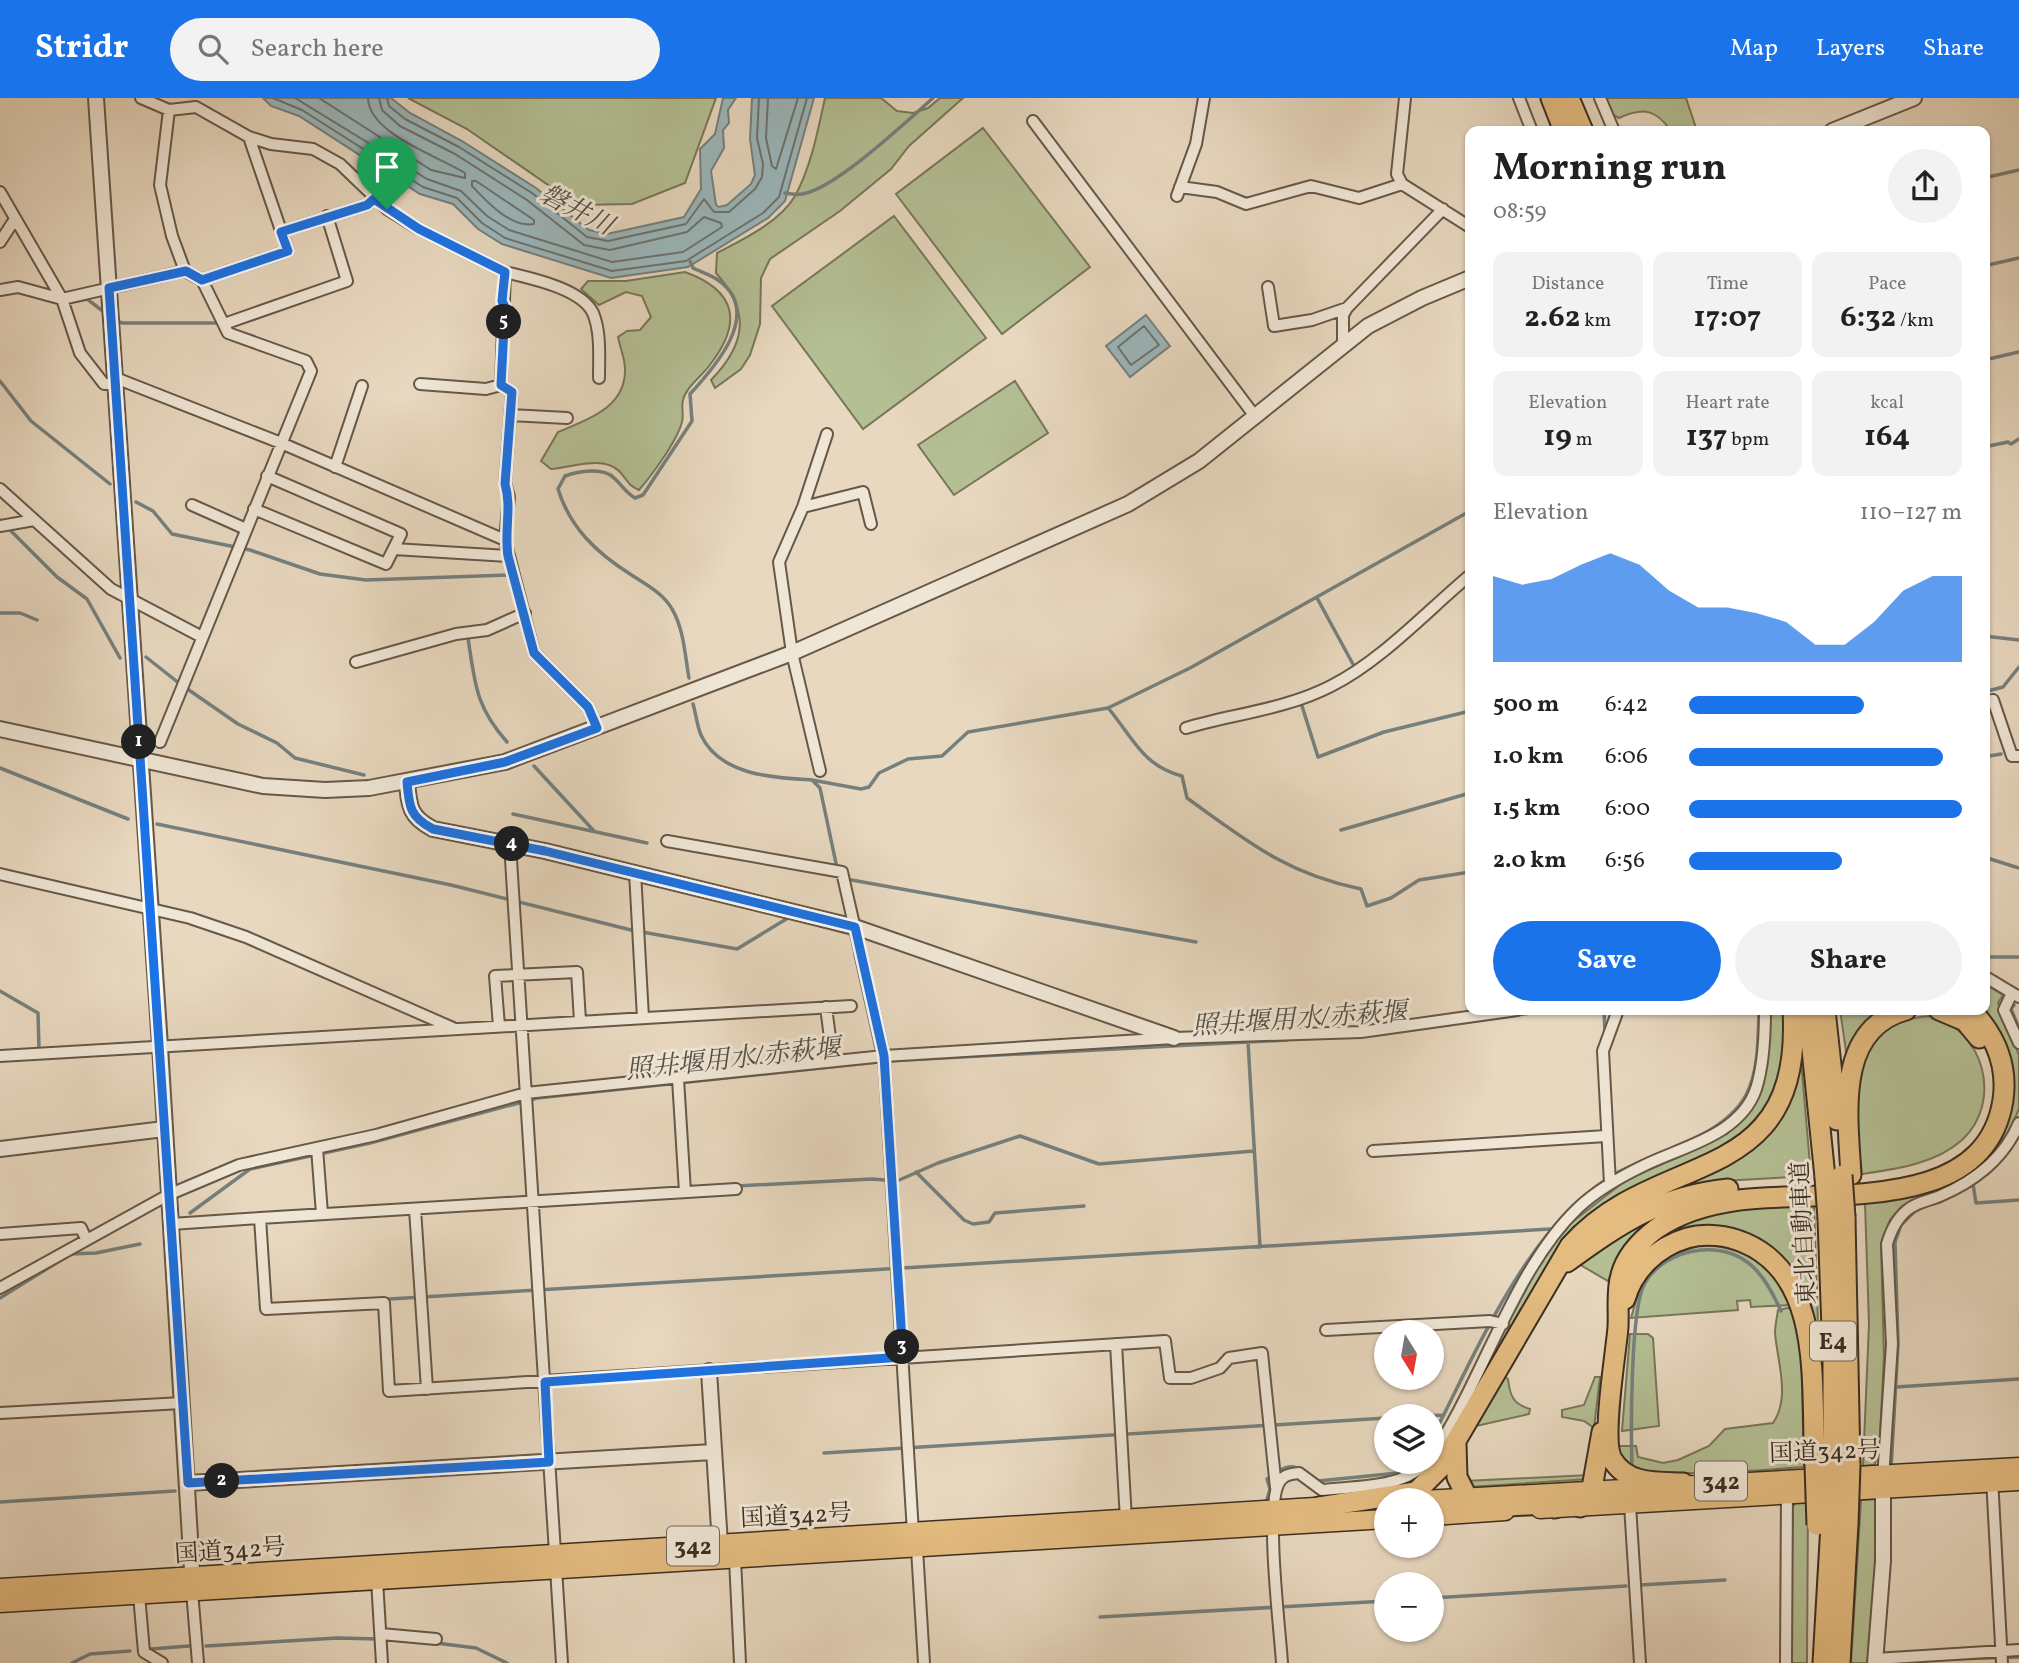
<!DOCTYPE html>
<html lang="en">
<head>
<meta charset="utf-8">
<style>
  :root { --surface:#fff; --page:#f2f2f2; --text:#222; --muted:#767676; --accent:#1a73e8 }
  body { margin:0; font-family:Vollkorn,"Noto Serif JP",serif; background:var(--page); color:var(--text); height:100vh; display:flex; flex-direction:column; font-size:26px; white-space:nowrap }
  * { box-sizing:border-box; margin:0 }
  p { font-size:23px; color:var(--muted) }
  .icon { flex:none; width:38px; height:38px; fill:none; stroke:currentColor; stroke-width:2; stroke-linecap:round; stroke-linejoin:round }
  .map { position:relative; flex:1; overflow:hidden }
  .panel { position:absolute; left:1465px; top:28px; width:525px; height:889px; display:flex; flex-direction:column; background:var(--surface); border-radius:14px; box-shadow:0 2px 5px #0004 }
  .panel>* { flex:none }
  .needle { width:46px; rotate:169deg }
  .buttons { position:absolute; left:1374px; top:1222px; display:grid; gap:14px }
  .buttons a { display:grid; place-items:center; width:70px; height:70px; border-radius:50%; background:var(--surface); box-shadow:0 2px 5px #0004; font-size:35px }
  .pin { position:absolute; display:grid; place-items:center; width:60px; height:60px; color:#fff; margin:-72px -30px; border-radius:50% 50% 50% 0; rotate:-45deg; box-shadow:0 0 7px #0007 }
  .pin .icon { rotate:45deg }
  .km { position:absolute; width:35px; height:35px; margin:-18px; border-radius:50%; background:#222; color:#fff; font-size:19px; line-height:35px; text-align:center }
  .round { display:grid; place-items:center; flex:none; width:74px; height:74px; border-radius:37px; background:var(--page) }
  .overview { display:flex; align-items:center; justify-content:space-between; height:119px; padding:0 28px }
  h1 { font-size:38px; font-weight:700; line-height:52px }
  .figures { display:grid; grid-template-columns:repeat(3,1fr); gap:10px; height:119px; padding:7px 28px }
  .figures div { display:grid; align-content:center; border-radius:14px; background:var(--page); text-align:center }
  .figures b { font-size:30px; font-weight:700 }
  .figures small { font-size:19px; font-weight:400 }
  .figures p { font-size:19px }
  .chart { height:196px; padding:14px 28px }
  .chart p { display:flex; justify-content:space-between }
  .chart svg { width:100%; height:126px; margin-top:7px; fill:var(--accent); opacity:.7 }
  .cta { display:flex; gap:14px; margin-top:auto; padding:14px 28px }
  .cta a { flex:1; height:80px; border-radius:42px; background:var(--accent); color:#fff; font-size:28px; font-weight:700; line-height:80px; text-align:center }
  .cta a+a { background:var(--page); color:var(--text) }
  ul { padding:0 28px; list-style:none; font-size:23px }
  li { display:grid; grid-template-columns:112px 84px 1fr; align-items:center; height:52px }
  li i { height:18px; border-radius:9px; background:var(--accent) }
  header { display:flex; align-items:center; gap:42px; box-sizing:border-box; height:98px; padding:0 35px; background:var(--accent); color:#fff }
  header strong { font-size:33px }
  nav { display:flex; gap:38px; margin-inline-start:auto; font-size:24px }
  .search { width:490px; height:63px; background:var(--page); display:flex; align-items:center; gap:18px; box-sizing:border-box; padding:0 24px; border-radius:38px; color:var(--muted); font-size:26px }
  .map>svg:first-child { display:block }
</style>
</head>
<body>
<header>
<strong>Stridr</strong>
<div class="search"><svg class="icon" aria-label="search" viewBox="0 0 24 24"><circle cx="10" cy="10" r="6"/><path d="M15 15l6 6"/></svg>Search here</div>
<nav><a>Map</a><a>Layers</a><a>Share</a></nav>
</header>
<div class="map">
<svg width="2019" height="1565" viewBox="0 0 2019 1565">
  <rect width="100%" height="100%" fill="#e8d8bf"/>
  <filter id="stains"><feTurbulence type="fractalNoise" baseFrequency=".00286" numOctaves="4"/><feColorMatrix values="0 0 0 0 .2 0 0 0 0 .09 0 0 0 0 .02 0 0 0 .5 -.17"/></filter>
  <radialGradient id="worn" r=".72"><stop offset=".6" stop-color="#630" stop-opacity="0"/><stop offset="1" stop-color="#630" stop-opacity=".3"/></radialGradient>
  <!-- green -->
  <path fill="#b4bf94" stroke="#78765a" stroke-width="2" d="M408,0H716L685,85L632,106L577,107L467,31Z
    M825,0H881L897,13L913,15L928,10L940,0H963L909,48L891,71L840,113L770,161L761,180L760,226L750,257L741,271L715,290L711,282C747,245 750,213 716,175L717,155C742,142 780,124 795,98C811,69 818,32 825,0Z
    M1605,0H1686L1697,33H1671C1656,11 1643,9 1619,20L1611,15Z
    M983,30L1090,169L1002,236L896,96Z
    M894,118L986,240L863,331L772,208Z
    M685,174C737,193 743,225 709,268C701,279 686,289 683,302C681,309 684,316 682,324C677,343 652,377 639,392C627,387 627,381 619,373C602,357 571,370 551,371L541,363L558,334C586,322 626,310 625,271C625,261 620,249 618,239L627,233L640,232L651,219L642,198L626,194L599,207L581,191L588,183H626Z
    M1015,283L1048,335L954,397L918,347Z
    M1985,886L2003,897L1998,905L2019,957V1011L2010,1032L1982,1069L1937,1095L1902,1108L1890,1122L1881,1146L1884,1259L1879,1357L1874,1367L1863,1368L1869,1226L1865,1105L1909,1098L1950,1084L1979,1063L2012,990L2011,963L2001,935L1984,912Z
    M1770,912H1787L1779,983L1771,1003L1734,1045L1623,1095L1567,1141L1520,1212L1457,1321L1539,1167L1567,1128L1625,1083L1727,1036L1747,1018L1762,989Z
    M1840,912H1888L1847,960Z
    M1931,918C1983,931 2004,1003 1962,1042C1935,1066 1897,1071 1862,1076C1854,1012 1843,922 1931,918Z
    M1799,939L1811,1078L1722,1083L1639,1104C1681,1086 1743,1072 1770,1032C1782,1013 1792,962 1799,939Z
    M1814,1106L1821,1316L1810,1214L1731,1135L1635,1167C1640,1159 1645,1151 1651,1144C1686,1106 1765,1108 1814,1106Z
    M1666,1110L1621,1159L1608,1183L1577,1165Z
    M1704,1146C1752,1153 1770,1163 1791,1207L1751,1209L1750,1202L1737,1203L1738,1212L1631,1220C1646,1166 1652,1164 1704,1146Z
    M1793,1209L1801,1250L1804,1369C1773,1371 1647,1383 1626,1366C1621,1362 1617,1354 1614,1348H1636L1638,1359L1663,1365L1678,1362L1709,1348L1725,1331L1773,1325C1791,1299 1777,1262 1775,1235C1775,1228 1777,1219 1778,1212Z
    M1630,1236H1648L1653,1240L1659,1328L1622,1333Z
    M1505,1279L1508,1281C1510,1298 1513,1306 1530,1311L1529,1316L1476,1328Z
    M1595,1279H1600L1594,1330L1584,1323L1562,1319V1312L1584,1307Z
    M1589,1377V1381L1469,1389L1466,1383Z
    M1877,1401L1878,1477L1869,1565H1851L1861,1402Z
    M1808,1404L1807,1565H1789L1793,1409L1795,1405Z"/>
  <!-- water -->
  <path fill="#9bb7bc" stroke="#75807e" stroke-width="2" d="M263,0H391L410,15L462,43L536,90L589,132L607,136L684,119L701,91L700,51L715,36L723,0H736L728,12L729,25L723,32L724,50L711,73L716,107L719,109L727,107L751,86L755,77L750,41L752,0H814L785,103L768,120L688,169L611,180L502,146L478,131L453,106L420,96L299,18L271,8Z
    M1146,217L1170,248L1130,279L1106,248Z"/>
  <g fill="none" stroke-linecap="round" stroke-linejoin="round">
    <!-- shore -->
    <path stroke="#6b726e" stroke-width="2" d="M273,0L302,12L423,89L457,100L482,125L505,140L612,173L686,163L763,115L779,99L807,0
      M295,0L427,81L461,93L487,118L509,132L612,164L683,154L722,129L721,125L704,119L687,134L610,152L584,147L527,102L455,56L400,28L382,12L379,0
      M319,0L431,72L465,80V75C438,58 369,36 368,0
      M387,0L389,8L405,21L459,49L532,95L587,139L608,143L686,126L704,101L714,114H729L755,91L762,79L763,66L757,40L759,0
      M768,0L766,40L772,68L776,71L798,0
      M472,83H476L534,122V126C511,130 487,104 472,88Z
      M1144,228L1159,247L1131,267L1118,249Z"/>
    <!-- stream -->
    <path stroke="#75807e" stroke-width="3.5" d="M1984,80L2019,72
      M785,95C790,96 797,97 802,96C835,91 906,24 933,0
      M1984,168L2019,160
      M68,205L87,201L108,217
      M114,221L122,225H216
      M1984,262L2019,254
      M0,283L31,323L110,386
      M1984,349L2008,344L2011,346L2019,341
      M136,404L153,413L172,436L250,452L320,476L366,482L508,477
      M0,422L57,479L87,501L120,560
      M1317,500L1354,568
      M0,515H20L37,522
      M1984,538L2019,542
      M468,540C475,585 475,608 507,644
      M146,559L180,586
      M689,580C685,558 684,531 672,511C663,495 645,486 630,476C597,455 570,430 558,391L565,378C578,373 604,369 614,380C622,387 626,395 635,400L643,397L692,323L690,296C715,269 764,214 718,182C711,177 701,174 693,170L690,163
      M186,590L238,626L277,645L295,660L364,677
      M1984,594L2003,589L2019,569
      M693,606C696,616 697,628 701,637C720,678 775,680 812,682L820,690L837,770
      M1302,608L1318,659L1384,634L1470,613
      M1109,611C1133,640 1143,668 1182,678L1187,700C1247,743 1286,776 1361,791L1367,808L1391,800L1419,782L1470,774
      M1984,659L2001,656
      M534,668L594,733
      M0,670L128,721
      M812,682L861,691L869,689L879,675L908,661L942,658L968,634L1108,610L1190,570L1470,413
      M513,716L647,745
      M157,726L451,787L635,833
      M1341,732L1470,695
      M1984,759L2019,770
      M846,781L1196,844
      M806,824L851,836
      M642,834L737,851L788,820
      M855,856L877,955
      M1984,859H2019
      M0,893L38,915L39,951
      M2014,907L2011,911L2019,930
      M1604,912L1605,935
      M1375,937L1553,912
      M1248,944L1260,1149
      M886,963L1287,942
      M916,1074L964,1122L973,1126L989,1124L995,1115L1084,1108
      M1987,1076L1999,1064
      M1613,1077C1654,1054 1723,1040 1746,997C1759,973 1758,939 1759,912
      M1973,1086L1976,1105L2019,1102
      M736,1088L872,1081L897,1083L938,1065L1020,1038L1099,1066L1254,1053
      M190,1115L250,1071L370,1045L537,1000L878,964
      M70,1156L96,1155L140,1146
      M0,1200L61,1162
      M389,1201L1550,1131
      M1896,1289L2019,1281
      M1424,1318L1444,1317
      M1432,1340C1476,1255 1525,1134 1607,1081
      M824,1355L1386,1320
      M1632,1371C1631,1337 1630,1209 1645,1185C1658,1162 1688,1150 1714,1152C1751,1155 1767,1182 1781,1213
      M1891,1371L1898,1246L1895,1144L1901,1127L1914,1114L1925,1108
      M1318,1383L1398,1375L1418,1363
      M0,1404L175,1393
      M1266,1405L1270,1391L1267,1381C1279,1373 1289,1363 1303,1373
      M1640,1487L1725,1482
      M1432,1500L1626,1488
      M1100,1519L1386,1503
      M436,1545L476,1550L507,1565
      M206,1548L337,1540L380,1541
      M151,1551L189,1548
      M1951,1561L2019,1559
      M72,1565L90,1556L130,1553"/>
    <!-- minor casing -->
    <g stroke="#665848" stroke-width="14">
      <path id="minor" d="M141,0L169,12L160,87L172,138L185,173L202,182L228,235L306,263L311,273L160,644
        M1405,0L1397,76L1402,86L1470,129
        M1519,0L1532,33
        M1600,0L1614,33
        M1033,23L1254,317
        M1180,89L1217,94L1246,106L1311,88L1359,100L1402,86
        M0,94L62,201L80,255L104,286H114
        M1177,98L1196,46L1204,0
        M281,134L367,107L374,101
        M0,144L15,121
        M505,174C529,180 581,190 593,215C601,234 599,259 599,280
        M202,182L288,153L249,39
        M1268,189L1274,228L1312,222L1347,210
        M0,192L18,189L62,201L185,173
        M224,226L347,183L327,118
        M1343,247V217L1347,210L1443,111
        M113,279L281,345L505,442L509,399L505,385L512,294L501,287L505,174L419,131L387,111L340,66L313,51L271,46L249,39L196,9L169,12
        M420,286L486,291L501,287
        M510,317L567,320
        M335,369L362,288
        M0,391L111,491L202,539
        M192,407L246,431
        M803,409L863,394L871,426
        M254,411L386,466L401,436L267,378
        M0,428L34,422
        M505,442L534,555L588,609L597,630
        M394,451L508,458
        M356,564L456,536L487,532L525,515
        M1984,604L1993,602L2012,658H2019
        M1186,630C1233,616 1287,611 1331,588C1381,563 1427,513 1470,477
        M820,673L792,555L779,464L803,409L827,336
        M667,743L842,774L884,958L913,1435L917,1451L924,1565
        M510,746L562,1565
        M635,774L643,920
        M0,776L190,820L246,839L453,930
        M1984,878L2019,899
        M2012,895L2004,912L2019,945
        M826,909L833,963
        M499,928L495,878L577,874L580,923
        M0,958L851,908
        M678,981L685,1094
        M317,1050L322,1116
        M1373,1053L1606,1038
        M1610,1086L1603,953L1618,912
        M415,1111L427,1291
        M260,1120L736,1091
        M171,1126L260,1120L266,1211L384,1205L389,1293L1165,1243L1170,1280H1191L1220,1270L1229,1260L1262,1255L1276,1390
        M0,1136L81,1130L86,1141
        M0,1190L168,1097L239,1067L376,1037L526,995L884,958L1174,940L1361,934L1517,912
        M1326,1232L1490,1223L1503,1226
        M1116,1246L1126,1422
        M0,1315L182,1305
        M1432,1358C1482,1285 1513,1172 1578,1110C1596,1093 1622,1078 1645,1067C1684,1048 1740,1037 1756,991C1764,966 1765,938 1765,912
        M1992,1380L2002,1565
        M1883,1381L1892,1246L1887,1146C1891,1132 1897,1119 1910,1110C1918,1104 1931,1102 1940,1098C1975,1083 2004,1061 2019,1025
        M1630,1407L1640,1565
        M735,1461L740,1565
        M377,1482L382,1565
        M192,1493L198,1565
        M139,1497L144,1554L162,1565
        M381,1536L436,1541
        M1875,1561L2019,1552
        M1282,1565C1280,1531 1264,1405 1280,1383C1285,1376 1292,1376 1299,1375L1322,1392C1355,1388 1405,1391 1427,1363
        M1786,1565L1787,1392"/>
    </g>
    <!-- tertiary casing -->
    <g stroke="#665848" stroke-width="18">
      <path id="tertiary" d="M96,0L160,948L193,1489
        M1832,33L1914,0
        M0,631L263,688L325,692L369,690L505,664L792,555L1128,406L1199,363L1368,228L1422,200L1470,180
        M407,684C409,709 410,719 433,731L545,753L855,829L1174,940
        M0,1051L164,1031
        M709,1273L720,1446
        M188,1385L713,1354
        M1875,1565L1883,1463V1391"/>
    </g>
    <!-- trunk casing -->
    <g stroke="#3b2e21" stroke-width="21">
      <path id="trunk" d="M1424,1402L2019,1369
        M1540,1411L2019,1383
        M1432,1418L1505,1413
        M0,1490L1331,1408
        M0,1505L1386,1421"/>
    </g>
    <!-- motorway casing -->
    <g stroke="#3b2e21" stroke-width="23">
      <path id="motorway" d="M1551,0L1564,33
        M1569,0L1583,33
        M1808,912L1825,1079
        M1825,912L1837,1022
        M1939,912L1965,923L1979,940
        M1851,1077C1848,1020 1834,931 1906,912
        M1845,1119L1850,1367
        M1828,1121L1833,1259V1366
        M1567,1164C1621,1125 1660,1098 1728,1091
        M1625,1201C1633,1172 1657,1149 1687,1140C1705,1135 1727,1137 1745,1145C1826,1180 1810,1294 1815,1367
        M1456,1346L1457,1379L1467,1399L1493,1409L1545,1406L1555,1410
        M1683,1385C1657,1384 1627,1387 1612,1361C1601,1341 1616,1256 1618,1229C1619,1212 1616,1193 1621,1177C1626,1158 1640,1143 1656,1131C1680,1114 1710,1106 1739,1102C1821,1091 1985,1119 2003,1002C2008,967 1995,937 1971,912
        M1319,1409L1416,1394L1440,1370L1570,1148C1659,1048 1803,1095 1793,912
        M1580,1409L1592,1390L1602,1334
        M1823,1565L1831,1426
        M1840,1565L1848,1426"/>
    </g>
    <!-- minor -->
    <use href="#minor" stroke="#f0e6d5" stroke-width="10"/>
    <!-- tertiary -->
    <use href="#tertiary" stroke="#f0e6d5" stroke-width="14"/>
    <!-- trunk -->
    <use href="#trunk" stroke="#e4bc80" stroke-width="18"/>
    <!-- motorway -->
    <use href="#motorway" stroke="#e4bc80" stroke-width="19"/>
    <!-- motorway-bridge casing -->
    <g stroke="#3b2e21" stroke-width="23" stroke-linecap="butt">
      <path id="motorway-bridge" d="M1842,1077L1845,1119
        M1825,1079L1828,1121
        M1815,1367L1817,1427
        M1831,1426L1833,1366
        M1848,1426L1850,1367"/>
    </g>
    <!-- motorway-bridge -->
    <use href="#motorway-bridge" stroke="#e4bc80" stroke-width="19"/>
  </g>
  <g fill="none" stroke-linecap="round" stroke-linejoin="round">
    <!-- route casing -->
    <g stroke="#fff" stroke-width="14">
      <path id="route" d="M374,101L419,131L505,174L502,203L505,209L501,287L512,294L505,386C512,409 504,434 508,458L534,555L588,609L597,630L505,664L407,684C409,709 410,719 433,731L545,753L855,829L884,958L903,1259L545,1284L549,1364L188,1385L109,190L186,173L202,182L288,153L281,134L367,107Z"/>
    </g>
    <!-- route -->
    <use href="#route" stroke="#1a73e8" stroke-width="9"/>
  </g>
  <g text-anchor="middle" stroke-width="6" stroke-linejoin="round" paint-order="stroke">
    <!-- shield labels -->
    <g fill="#f0e6d5" stroke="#716557" stroke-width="2">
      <rect x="1810" y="1223.5" width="46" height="39" rx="5"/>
      <rect x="1695" y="1363.5" width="52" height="39" rx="5"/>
      <rect x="667" y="1428.5" width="52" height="39" rx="5"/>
    </g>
    <g font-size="23" font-weight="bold" fill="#3b2e21">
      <text x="1833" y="1251">E4</text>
      <text x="1721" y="1391">342</text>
      <text x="693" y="1456">342</text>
    </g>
    <!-- street labels -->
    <g font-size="24" fill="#3b2e21" stroke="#f0e6d5">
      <text transform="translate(1803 1135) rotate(-93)" y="8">東北自動車道</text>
      <text transform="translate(1825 1353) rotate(-2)" y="8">国道342号</text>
      <text transform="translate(796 1417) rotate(-3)" y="8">国道342号</text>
      <text transform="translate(230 1452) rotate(-4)" y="8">国道342号</text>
    </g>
    <!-- water labels -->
    <g font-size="26" font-style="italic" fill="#535048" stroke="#f0e6d5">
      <text transform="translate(577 111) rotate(27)" y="9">磐井川</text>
      <text transform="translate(1299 920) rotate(-4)" y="9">照井堰用水/赤萩堰</text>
      <text transform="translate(733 960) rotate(-6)" y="9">照井堰用水/赤萩堰</text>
    </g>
  </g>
  <rect width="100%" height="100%" filter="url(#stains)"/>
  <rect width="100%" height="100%" fill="url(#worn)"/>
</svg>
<div class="buttons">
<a><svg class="needle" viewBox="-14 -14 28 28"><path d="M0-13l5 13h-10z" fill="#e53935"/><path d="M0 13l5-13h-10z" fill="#767676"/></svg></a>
<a><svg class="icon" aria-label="layers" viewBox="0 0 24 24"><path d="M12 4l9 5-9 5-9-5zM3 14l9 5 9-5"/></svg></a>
<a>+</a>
<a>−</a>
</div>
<div class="pin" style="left:387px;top:111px;background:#1e9e55"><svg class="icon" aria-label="arrive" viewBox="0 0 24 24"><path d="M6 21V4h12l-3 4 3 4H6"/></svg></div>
<b class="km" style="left:139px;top:644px">1</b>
<b class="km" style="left:222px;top:1383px">2</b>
<b class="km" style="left:902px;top:1249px">3</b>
<b class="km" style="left:512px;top:746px">4</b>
<b class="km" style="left:504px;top:224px">5</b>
<section class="panel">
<div class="overview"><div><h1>Morning run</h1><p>08:59</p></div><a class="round"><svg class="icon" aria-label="share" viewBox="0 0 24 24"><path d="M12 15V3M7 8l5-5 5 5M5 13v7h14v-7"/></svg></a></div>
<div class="figures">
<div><p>Distance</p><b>2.62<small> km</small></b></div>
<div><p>Time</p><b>17:07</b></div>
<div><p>Pace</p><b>6:32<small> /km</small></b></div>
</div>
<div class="figures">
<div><p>Elevation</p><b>19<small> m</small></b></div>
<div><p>Heart rate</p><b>137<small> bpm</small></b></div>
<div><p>kcal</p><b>164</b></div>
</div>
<div class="chart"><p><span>Elevation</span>110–127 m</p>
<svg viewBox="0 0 160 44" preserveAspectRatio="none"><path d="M0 44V14L10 17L20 15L30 10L40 6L50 10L60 19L70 25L80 25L90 27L100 30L110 38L120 38L130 30L140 19L150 14L160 14V44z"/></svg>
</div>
<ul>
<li><b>500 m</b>6:42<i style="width:64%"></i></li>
<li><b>1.0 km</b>6:06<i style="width:93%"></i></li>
<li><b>1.5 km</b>6:00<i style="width:100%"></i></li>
<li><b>2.0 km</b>6:56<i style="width:56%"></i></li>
</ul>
<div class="cta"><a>Save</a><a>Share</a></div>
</section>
</div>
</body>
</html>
